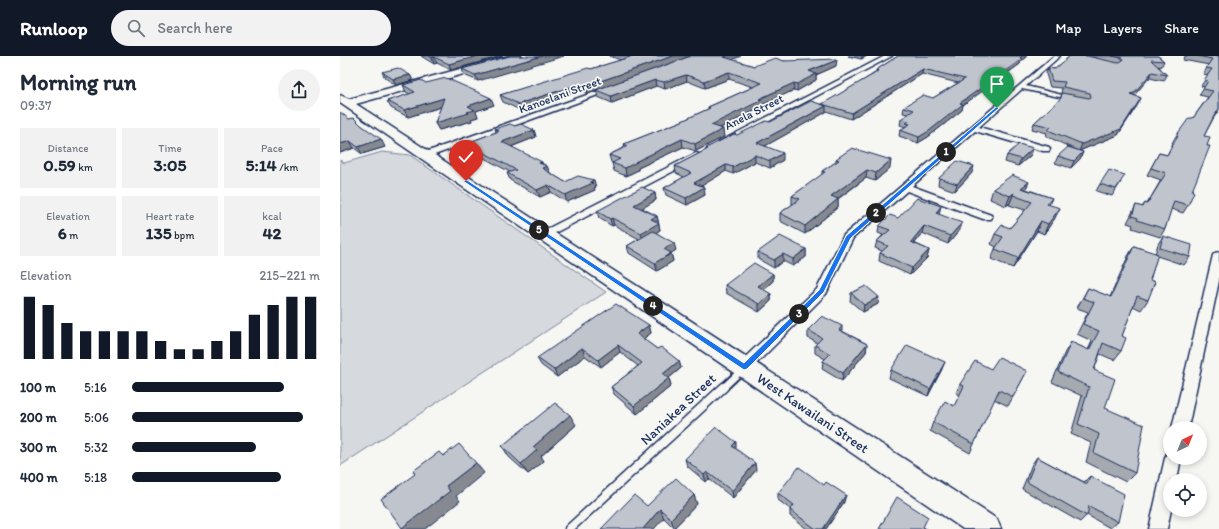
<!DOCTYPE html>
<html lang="en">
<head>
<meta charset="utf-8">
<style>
  :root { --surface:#fff; --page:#f2f2f3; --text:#1f2937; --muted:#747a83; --accent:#111827 }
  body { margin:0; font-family:Itim,sans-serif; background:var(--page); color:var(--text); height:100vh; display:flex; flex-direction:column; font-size:15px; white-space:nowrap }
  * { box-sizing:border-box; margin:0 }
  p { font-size:13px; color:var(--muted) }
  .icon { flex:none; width:22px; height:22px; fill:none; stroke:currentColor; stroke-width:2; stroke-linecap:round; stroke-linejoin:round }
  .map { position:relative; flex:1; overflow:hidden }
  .side { display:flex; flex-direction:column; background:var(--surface); width:340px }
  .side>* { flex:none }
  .needle { width:26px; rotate:43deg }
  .tools { position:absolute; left:823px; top:365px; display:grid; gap:8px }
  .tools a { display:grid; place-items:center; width:44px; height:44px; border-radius:50%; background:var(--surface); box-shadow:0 2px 6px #0003; font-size:20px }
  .pin { position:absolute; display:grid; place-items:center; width:34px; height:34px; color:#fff; margin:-41px -17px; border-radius:50% 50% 50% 0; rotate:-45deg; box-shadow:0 0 4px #0007 }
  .pin .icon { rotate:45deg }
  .km { position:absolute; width:20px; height:20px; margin:-10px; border-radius:50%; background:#222; color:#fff; font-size:11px; line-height:20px; text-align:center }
  .round { display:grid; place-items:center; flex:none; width:42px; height:42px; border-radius:21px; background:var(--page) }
  .overview { display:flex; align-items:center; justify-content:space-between; height:68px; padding:0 20px }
  h1 { font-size:22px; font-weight:800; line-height:30px }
  .stats { display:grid; grid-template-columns:repeat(3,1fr); gap:6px; height:68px; padding:4px 20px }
  .stats div { display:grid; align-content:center; border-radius:0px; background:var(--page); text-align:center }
  .stats b { font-size:17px; font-weight:800 }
  .stats small { font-size:11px; font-weight:400 }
  .stats p { font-size:11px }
  .chart { height:112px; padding:8px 20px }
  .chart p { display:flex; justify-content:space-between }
  .chart svg { width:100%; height:72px; margin-top:4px; stroke:var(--accent); stroke-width:6 }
  ul { padding:0 20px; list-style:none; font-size:13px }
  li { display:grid; grid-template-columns:64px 48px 1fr; align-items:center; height:30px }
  li i { height:10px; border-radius:5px; background:var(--accent) }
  header { display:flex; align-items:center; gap:24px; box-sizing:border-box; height:56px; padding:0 20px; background:var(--accent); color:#fff }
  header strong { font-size:19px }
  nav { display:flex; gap:22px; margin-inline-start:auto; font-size:14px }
  .search { width:280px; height:36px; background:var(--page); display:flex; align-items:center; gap:10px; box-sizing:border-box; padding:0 14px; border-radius:22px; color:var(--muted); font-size:15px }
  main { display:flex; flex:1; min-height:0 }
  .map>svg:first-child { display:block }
</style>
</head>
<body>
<header>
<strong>Runloop</strong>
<div class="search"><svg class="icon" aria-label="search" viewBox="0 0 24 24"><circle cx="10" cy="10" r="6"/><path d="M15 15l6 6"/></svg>Search here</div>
<nav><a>Map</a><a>Layers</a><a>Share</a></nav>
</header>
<main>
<section class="side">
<div class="overview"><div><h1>Morning run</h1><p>09:37</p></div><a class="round"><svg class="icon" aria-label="share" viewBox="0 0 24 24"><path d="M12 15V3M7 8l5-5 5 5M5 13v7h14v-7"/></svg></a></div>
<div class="stats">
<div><p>Distance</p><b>0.59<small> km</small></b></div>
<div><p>Time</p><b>3:05</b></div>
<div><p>Pace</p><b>5:14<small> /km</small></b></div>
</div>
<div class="stats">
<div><p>Elevation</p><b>6<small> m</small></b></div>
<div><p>Heart rate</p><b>135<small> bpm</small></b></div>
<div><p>kcal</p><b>42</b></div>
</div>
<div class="chart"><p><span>Elevation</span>215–221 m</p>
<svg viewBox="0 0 160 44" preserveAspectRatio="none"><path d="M5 44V6M15 44V11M25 44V22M35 44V27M45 44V27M55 44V27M65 44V27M75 44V33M85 44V38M95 44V38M105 44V33M115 44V27M125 44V17M135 44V11M145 44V6M155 44V6"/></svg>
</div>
<ul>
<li><b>100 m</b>5:16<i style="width:81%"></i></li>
<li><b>200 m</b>5:06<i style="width:91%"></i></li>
<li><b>300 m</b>5:32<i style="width:66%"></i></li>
<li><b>400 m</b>5:18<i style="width:79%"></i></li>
</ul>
</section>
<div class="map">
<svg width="879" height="473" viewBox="0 0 879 473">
  <rect width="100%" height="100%" fill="#f6f6f2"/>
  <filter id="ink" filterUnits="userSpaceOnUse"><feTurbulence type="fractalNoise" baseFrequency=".025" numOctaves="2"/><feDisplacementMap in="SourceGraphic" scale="8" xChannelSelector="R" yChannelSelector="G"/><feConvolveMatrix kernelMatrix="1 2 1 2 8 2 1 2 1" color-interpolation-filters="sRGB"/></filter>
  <g filter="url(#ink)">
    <!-- green -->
    <path fill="#d6d9dd" stroke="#78849e" d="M42,96L70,99L266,236L0,410V104L4,107Z"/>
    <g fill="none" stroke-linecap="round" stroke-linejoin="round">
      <!-- lane-far1 casing -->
      <g stroke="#1b2f5e" stroke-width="10">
        <path id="lane-far1" d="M383,332L402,314"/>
      </g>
      <!-- lane casing -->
      <g stroke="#1b2f5e" stroke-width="11">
        <path id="lane" d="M229,473L384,331"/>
      </g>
      <!-- street casing -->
      <g stroke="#1b2f5e" stroke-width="3">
        <path id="street" d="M545,0H552L386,88H383L379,86Z
          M714,0H720L686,30L738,43V45L682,33L639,71L709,91L710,93L709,95H703L635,75L572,130L651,159L652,161L651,163H643L567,135L513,182L486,238L409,315L404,317L399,315L397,311L399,307L477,233L504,179Z
          M272,30L274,31V33L89,101H83L82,99L83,97Z
          M356,97L359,98L360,100L359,102L209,180H201L200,178L201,176Z
          M879,196V225L848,372H832L873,199L875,197Z
          M830,396V402H841L837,424H830L831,454L827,473H809L825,402L827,397Z"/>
      </g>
      <!-- secondary casing -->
      <g stroke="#1b2f5e" stroke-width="3">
        <path id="secondary" d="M168,0H182L181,2L16,48L657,463L661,473H623L0,47V39L9,43Z"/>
      </g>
      <!-- lane-far1 -->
      <use href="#lane-far1" stroke="#f6f6f2" stroke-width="6"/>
      <!-- lane -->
      <use href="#lane" stroke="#f6f6f2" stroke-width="8"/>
      <!-- street -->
      <use href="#street" fill="#f6f6f2" fill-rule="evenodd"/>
      <!-- secondary -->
      <use href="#secondary" fill="#f6f6f2" fill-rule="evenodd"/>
    </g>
    <!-- wall -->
    <path fill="#a5a9b0" stroke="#1b2f5e" d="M81,0H162L111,14L97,7L94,8Z
      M170,0L138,25L124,19L122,13Z
      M269,0H351L248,37L242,34L180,54L163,46L160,39L251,13L281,4Z
      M508,0H527L521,3Z
      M558,0H687L681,5L680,8L623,49L622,54L588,81L578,87L559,80L560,74L566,71L560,69L561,63L568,58L563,57L564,51L593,42L618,27L582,18L511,63L486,55V56L425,90L443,104L430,112L415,106L393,118L386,115L361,130L365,139L347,149L326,139L324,132L344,121L336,117L335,110L366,94V92L430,66L482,49L532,19L533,17L536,16V14Z
      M730,0H818L824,5L821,11L818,10L827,19L824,25L809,22L794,39L801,42L798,48L778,79L739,95L743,96L740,103L731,112L715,107L718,100L736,94L706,80L707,77L692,73L694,67L720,44L722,37H721L722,32L710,31L706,18L708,12L715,13Z
      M845,0H879V54L873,63L864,80L848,149L843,157L831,153L825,173L820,181L792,172L793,169L787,167L796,149L802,151L805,147L807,148L821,124L807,119L819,97L827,99L833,87H832L836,80L853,62L868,41L859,39L864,31L861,30L868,19L863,18L869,9L843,4Z
      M393,4L414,10L444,5L496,10L476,19V24L457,35L454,34L422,49V51L380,72L384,81L356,95L343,91L298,112V114L286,120L274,115L272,107L271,106L269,99L285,91L284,88L342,65L368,53V51L413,31L389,23L365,32L347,25L325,33L316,30L272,47L258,41L256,34Z
      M42,16L70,19L73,24L56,29L45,22Z
      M86,27L154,49L136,55L138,61L131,63L132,65L99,74L95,67L101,51L68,61L51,52L47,45L70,38L66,36L63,29Z
      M9,63L21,69L45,91L22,98L14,92L0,97Z
      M175,70L194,74L196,81L171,91L203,108L207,110L210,117L225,126L256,131L254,132L255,134L227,146L211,136L200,141L170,124L167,117L170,116L144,102L139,104L125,96L122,89L156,76L155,73Z
      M693,92L691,99L678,110L665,106L667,99Z
      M496,103L550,112L535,125L526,122L498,143V151L465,178L440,165V157L453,148H452V140L482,119V115L496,106Z
      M632,117L615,135L598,129L599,122Z
      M781,126L772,140L756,135L760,128Z
      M653,133H686L712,142L709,149L715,162L704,178L697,175L673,212L651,203L655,193L656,191L651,188L655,178L670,172L685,154L669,149L670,147L666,150L650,143Z
      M315,137L316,144L302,152L317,160L320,174L316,176L336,194L331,197L333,205L317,215L289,197L287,190L299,183L274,169L272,170L259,162L257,155Z
      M599,158L620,174L608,188L582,177L574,187L589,194L587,202L570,219L539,205L540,197L542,195L535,192L537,185L543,179L538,177L539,170L558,162Z
      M823,180L850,201L844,209L817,200L810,224L808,244L801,254L793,250L782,280L781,295L774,304L760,298L754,314L765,352L795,417L786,426L746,406L751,387L731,378L742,340L712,326L725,296L731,286L748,294L752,285L737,278L748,256L737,252L748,232L770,241L788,200L794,190L815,198L818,188Z
      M466,193V201L453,210L443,205L434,212L418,203V196Z
      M433,218V225L423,234L431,238V245L419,256L386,237L385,229Z
      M511,237L538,248L523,256L510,245Z
      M309,269L311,277L303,283L317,293L339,305L341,312L329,322L331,330L297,358L274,338L271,331L298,310L280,296L261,311L245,300L217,321L201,309L197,302Z
      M502,270V275L527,288L526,296L502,325L482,313L483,305L485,303L475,297V289L477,287L468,282V274Z
      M602,313L588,340L549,322L551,314Z
      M651,313L687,315L668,350L654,343L630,397L590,375L593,366L614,350L620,339L616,337L620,328Z
      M236,369L201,400L204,405L188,418L169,401L162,390Z
      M396,393L416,414L393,442L369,423L366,426L347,410L345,403Z
      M697,401L744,426L750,420L778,466L770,472L747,459L740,466L682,433L692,408Z
      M438,437L504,446L486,473H467L450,460V453L438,444Z
      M354,439L357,448L334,472L324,462L307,450Z"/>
    <!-- shaded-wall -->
    <path fill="#868990" stroke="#1b2f5e" d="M138,0H162L111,14L109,8Z
      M202,0H224L138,25L135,19Z
      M333,0H351L248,37L246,30Z
      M387,0H401L385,7L384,1Z
      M522,0H527L521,3Z
      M682,0H687L681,5L680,8L623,49L622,54L588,81L578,87L579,81L620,47Z
      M94,1L97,7L94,8L92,2Z
      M497,4L496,10L476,19V24L457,35V28L469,15Z
      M583,13L582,18L511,63L512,57Z
      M389,16V23L365,32L364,25Z
      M812,16L809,22L791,43L790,38Z
      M70,19L73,24L56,29L53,23Z
      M346,19L347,25L325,33L324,26Z
      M315,24L316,30L272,47L271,40Z
      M454,27V34L422,49V51L372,76L371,69L419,43Z
      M240,28L242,34L180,54L178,48Z
      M104,42L107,49L68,61L64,54Z
      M151,42L154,49L136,55L138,61L131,63L132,65L99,74L95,67L128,50Z
      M801,42L798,48L778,79L739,95L742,88Z
      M486,50V56L418,94L417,87Z
      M383,73L384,81L356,95L355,88Z
      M194,74L196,81L165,93L162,86Z
      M41,83L45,91L22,98L18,91Z
      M342,83L343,91L298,112V114L286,120L285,112L295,106Z
      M10,85L14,92L0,97V88Z
      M693,92L691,99L678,110L681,103Z
      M141,95L144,102L139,104L136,97Z
      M743,96L740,103L731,112L734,105Z
      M443,97V104L430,112V105Z
      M415,99V106L393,118V111Z
      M551,104L550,112L535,125L536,117Z
      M202,106L204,111L207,110L210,117L205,119L199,107Z
      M386,109V115L355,134L354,127Z
      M634,110L632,117L615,135L617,128Z
      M527,114L526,122L490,148L491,140Z
      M254,124L256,131L254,132L255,134L227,146L225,139Z
      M689,126L685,135L677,141L681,132Z
      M208,129L211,136L200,141L197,134Z
      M364,131L365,139L347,149L346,142Z
      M315,137L316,144L296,156L294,149Z
      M674,137L670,147L666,150L670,140Z
      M498,143V151L465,178V170Z
      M601,150L599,158L594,164L596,157Z
      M720,152L715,162L704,178L708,168Z
      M317,160L320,174L303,185L301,177L311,163Z
      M272,162L274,169L272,170L270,163Z
      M701,165L697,175L673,212L678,202Z
      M622,167L620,174L608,188L610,180Z
      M584,170L582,177L569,193L571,186Z
      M334,187L336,194L326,201L324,193Z
      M466,193V201L453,210V203Z
      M589,194L587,202L570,219L572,212Z
      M331,197L333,205L317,215L315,207Z
      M443,198V205L434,212V204Z
      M433,218V225L418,238V230Z
      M431,238V245L419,256V248Z
      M539,241L538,248L523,256L524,249Z
      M309,269L311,277L299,286L297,278Z
      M527,288L526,296L502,325L503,317Z
      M278,289L280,296L261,311L258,304Z
      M242,292L245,300L217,321L214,314Z
      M339,305L341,312L329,322L331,330L297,358L294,350L323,318Z
      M605,306L602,313L588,340L590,333Z
      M230,359L236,369L201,400L204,405L188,418L181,408L193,391Z
      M396,386V393L392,390Z
      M136,407L144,417L116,440L120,445L85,473H63L62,472L106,430Z
      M415,407L416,414L393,442L392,435Z
      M367,416L369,423L366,426L364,419Z
      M354,439L357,448L334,472L331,463Z
      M506,439L504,446L486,473H483Z
      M320,453L324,462L314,473H303Z"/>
    <!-- building -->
    <path fill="#c0c4cd" stroke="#1b2f5e" d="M89,0H138L109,8L94,1L92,2Z
      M170,0H202L135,19L122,13Z
      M287,0H333L246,30L240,28L178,48L160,39L248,12L251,13L290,1Z
      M351,0H387L384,1L414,10L435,2L444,5L496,3L497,4L469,15L476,18L457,28L454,27L419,43L422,44L371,69L383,73L355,88L342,83L295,106H297L285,112L272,107L280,103L269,99L288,90L284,88L342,65L370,52L368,51L375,48L422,27L389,16L364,25L346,19L324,26L315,24L271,40L256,34Z
      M558,0H682L680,2L682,3L620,47L623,48L589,75L579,81L560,74L570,68L566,67L569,65L561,63L574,54L564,51L583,39L593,42L625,23L583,13L512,57L482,48L534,18L533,17L538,15L536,14Z
      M730,0H747L778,7L783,4L782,2L772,0H818L824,5L811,4L827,19L812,16L794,37L790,38L801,42L781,73L742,88L708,74L711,71L694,67L721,42L722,37L749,42L751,41L750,37L723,31L725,26L712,25L708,12L715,13Z
      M857,0H879V53L874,60L864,80L870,81L867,90H870L852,135L854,136L848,149L834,145L825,173L797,164L798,162L792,160L796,149L803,151L805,147L807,148L826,117L811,112L819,97L827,99L838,80H836L849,62H853L873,35L863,33L868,25L864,24L872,13L866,12L872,3Z
      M58,12L70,19L53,23L42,16Z
      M106,22L151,42L128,50L135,54L127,56L129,57L95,67L104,42L64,54L47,45L75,36L63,29L81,24L86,27Z
      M471,45L486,50L417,87L443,97L430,105L415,99L393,111L386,109L354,127L364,131L346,142L324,132L351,117L335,110L368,93L366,92L394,78L397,79L426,65L430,66Z
      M0,56L9,63L14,62L21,69L41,83L18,91L10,85L0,88Z
      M170,68L175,70L181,68L194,74L162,86L202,106L199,107L207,110L202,112L225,126L238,120L254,124L250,126L253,127L225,139L208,129L197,134L167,117L176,114L141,95L136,97L122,89L159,75L155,73Z
      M679,88L693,92L681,103L667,99Z
      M728,91L743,96L734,105L718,100Z
      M512,92L551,104L536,117L527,114L491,140L498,143L465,170L440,157L460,143L452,140L485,116L482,115L499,104L496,103Z
      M617,105L634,110L617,128L599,122Z
      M769,114L785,119L776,133L760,128Z
      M672,119L689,126L681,132L712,142L707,148L720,152L708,168L701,165L678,202L655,193L663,181L655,178L662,169L670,172L692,146L673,139L674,137L670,140L653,133Z
      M302,131L315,137L294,149L317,160L311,163L319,167L301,177L272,162L270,163L257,155Z
      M577,142L601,150L596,157L622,167L610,180L584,170L571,186L589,194L572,212L540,197L548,190L537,185L550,174L539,170L550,159L558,162Z
      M313,175L334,187L324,193L331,197L315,207L287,190Z
      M440,180L466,193L453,203L443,198L434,204L418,196Z
      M823,180L852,189L850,201L820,192Z
      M794,190L818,198L810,224L815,226L808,244L797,240L782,280L786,282L781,295L763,287L754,314L775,323L765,352L804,369L795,417L754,397L759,378L738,368L749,331L718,316L731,286L749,294L759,275L743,268L754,246L743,242L748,232L771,241Z
      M414,207L433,218L418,230L431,238L419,248L385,229Z
      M526,230L539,241L524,249L511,237Z
      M276,248L309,269L297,278L317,293L321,291L339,305L323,318L329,322L294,350L271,331L302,307L278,289L258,304L242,292L214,314L197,302Z
      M482,260L502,270L499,274L527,288L503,317L483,305L490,298L475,289L482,282L468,274Z
      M567,289L605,306L590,333L551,314Z
      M659,301L687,315L673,341L659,334L634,388L593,366L605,345L614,350L624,330L620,328L635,305L651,313Z
      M215,347L230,359L193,391L197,394L181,408L162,390Z
      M376,371L396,386L392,390L415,407L392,435L367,416L364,419L345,403Z
      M119,388L136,407L106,430L110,435L62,472L41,443L75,418L73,415L99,396L103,400Z
      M697,401L747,428L750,420L784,438L778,466L749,450L747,460L687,426Z
      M459,411L484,429L486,426L506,439L483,473H476L450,454L454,449L438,437Z
      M336,422L354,439L331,463L320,453L303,473H261L294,439L307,450Z
      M557,441L588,461L583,471L586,473H539Z"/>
  </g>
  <!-- route -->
  <path fill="#1a73e8" stroke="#fff" d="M656,51L659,52L511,182L484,236L407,313L404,314L123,125L127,124L404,307L479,234L506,180Z"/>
  <g text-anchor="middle" stroke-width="3.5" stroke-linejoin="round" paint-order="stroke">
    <!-- far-street labels -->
    <g font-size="12" fill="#1b2f5e" stroke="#f6f6f2">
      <text transform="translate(220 39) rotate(-20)" y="4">Kanoelani Street</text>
      <text transform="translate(414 56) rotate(-27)" y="4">Anela Street</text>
    </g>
    <!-- street labels -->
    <g font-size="14" fill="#1b2f5e" stroke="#f6f6f2">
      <text transform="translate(338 353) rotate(-43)" y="5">Naniakea Street</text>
      <text transform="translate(473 357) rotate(34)" y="5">West Kawailani Street</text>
    </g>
  </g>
</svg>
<div class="tools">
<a><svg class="needle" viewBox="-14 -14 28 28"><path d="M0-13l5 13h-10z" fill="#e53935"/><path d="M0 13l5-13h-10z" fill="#747a83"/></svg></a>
<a><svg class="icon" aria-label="locate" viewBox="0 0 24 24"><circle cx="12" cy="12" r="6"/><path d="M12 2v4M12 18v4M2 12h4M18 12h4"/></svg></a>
</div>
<div class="pin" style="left:657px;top:52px;background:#1e9e55"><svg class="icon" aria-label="arrive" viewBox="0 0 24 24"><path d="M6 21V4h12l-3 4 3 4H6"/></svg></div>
<div class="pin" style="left:126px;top:125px;background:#d93025"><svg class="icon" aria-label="check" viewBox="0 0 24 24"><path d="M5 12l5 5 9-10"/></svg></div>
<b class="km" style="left:606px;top:96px">1</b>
<b class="km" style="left:536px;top:157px">2</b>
<b class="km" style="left:459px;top:258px">3</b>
<b class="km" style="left:313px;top:250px">4</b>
<b class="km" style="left:199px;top:174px">5</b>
</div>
</main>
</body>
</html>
